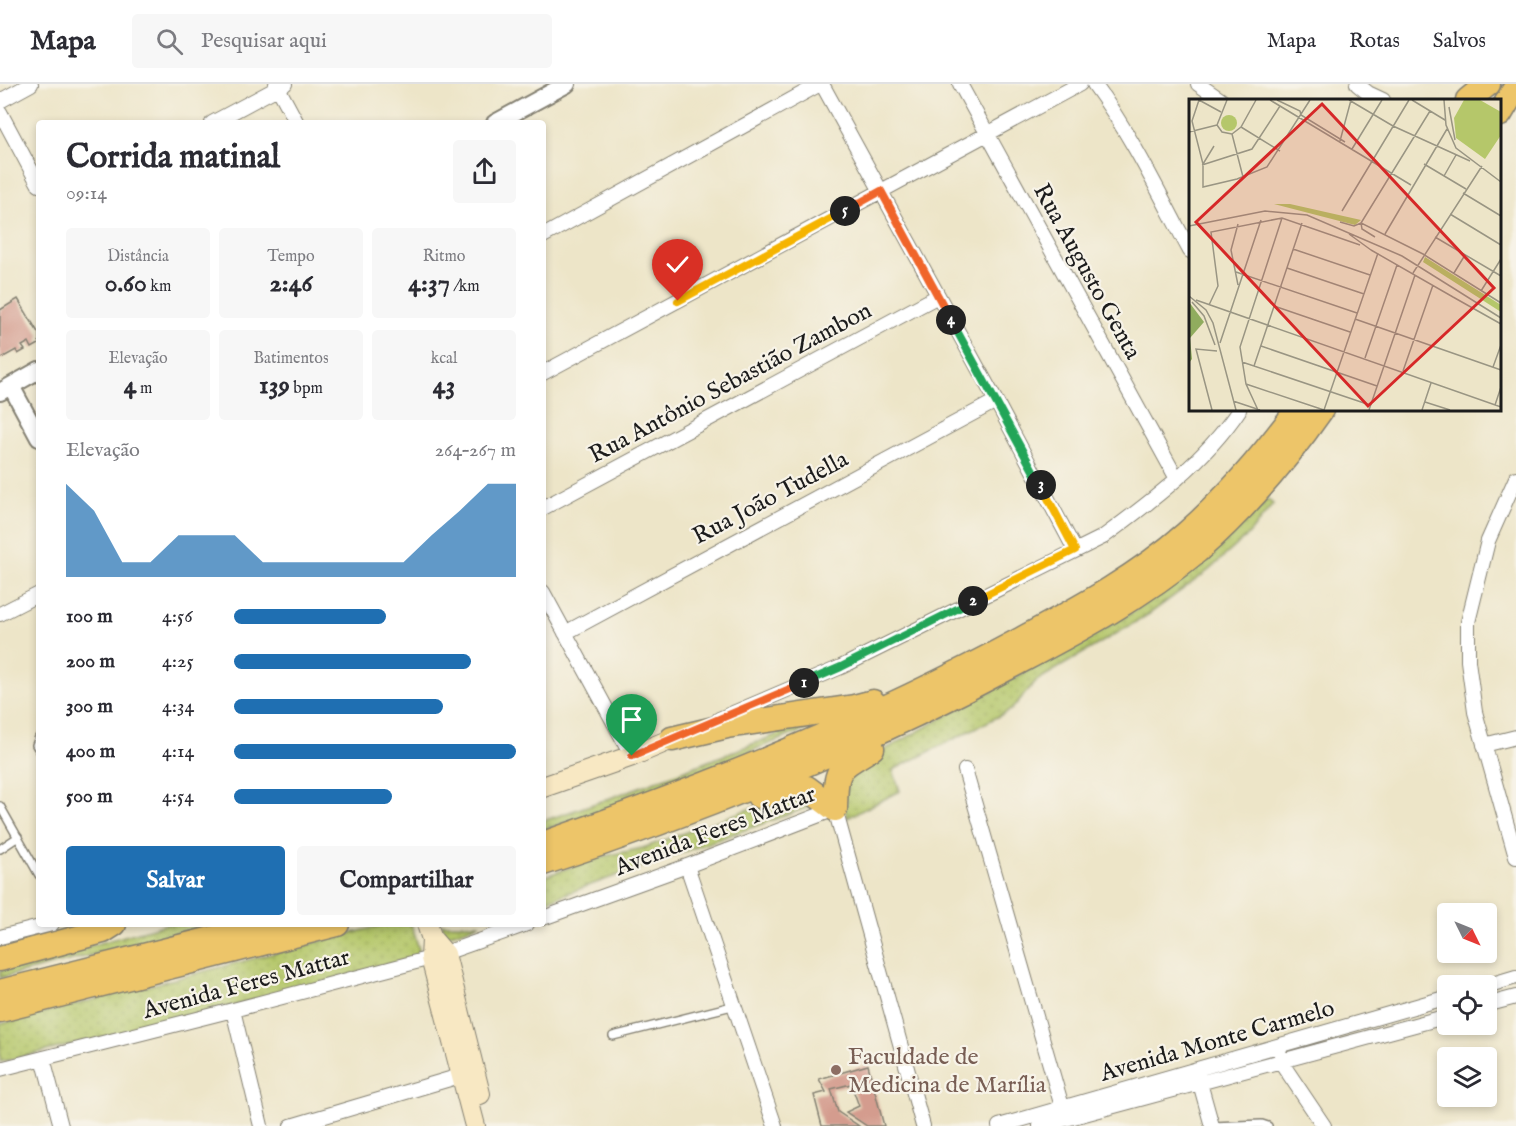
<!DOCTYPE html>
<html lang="pt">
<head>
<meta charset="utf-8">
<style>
  :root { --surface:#fff; --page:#f7f7f7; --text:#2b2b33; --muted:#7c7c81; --line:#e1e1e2; --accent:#1f6fb2 }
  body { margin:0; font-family:"IM FELL English",serif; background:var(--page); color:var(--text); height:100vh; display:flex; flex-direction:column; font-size:22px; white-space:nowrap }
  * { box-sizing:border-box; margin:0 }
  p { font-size:20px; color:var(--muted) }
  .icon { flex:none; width:33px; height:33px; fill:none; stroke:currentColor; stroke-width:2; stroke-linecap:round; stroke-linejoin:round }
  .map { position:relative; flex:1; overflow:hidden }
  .sheet { position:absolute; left:36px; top:36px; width:510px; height:807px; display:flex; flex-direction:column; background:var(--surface); border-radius:6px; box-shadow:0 3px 9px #0003 }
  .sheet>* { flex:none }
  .needle { width:39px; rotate:133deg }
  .controls { position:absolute; left:1437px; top:819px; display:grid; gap:12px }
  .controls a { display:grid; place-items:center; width:60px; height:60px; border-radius:6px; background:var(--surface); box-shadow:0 3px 9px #0003; font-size:30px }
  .pin { position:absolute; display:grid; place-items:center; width:51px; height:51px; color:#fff; margin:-62px -26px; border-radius:50% 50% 50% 0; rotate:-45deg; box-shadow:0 0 6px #0007 }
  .pin .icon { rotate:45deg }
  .km { position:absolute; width:30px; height:30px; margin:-15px; border-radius:50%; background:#222; color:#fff; font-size:16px; line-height:30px; text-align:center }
  .round { display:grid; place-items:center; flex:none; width:63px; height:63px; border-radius:6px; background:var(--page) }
  .headline { display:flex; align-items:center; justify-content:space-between; height:102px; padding:0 30px }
  h1 { font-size:33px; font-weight:800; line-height:45px }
  .metrics { display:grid; grid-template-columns:repeat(3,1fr); gap:9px; height:102px; padding:6px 30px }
  .metrics div { display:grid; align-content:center; border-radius:6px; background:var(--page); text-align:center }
  .metrics b { font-size:26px; font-weight:800 }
  .metrics small { font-size:16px; font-weight:400 }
  .metrics p { font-size:16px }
  .chart { height:168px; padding:12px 30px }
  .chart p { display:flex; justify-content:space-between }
  .chart svg { width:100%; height:108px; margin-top:6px; fill:var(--accent); opacity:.7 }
  .button { display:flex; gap:12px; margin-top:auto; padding:12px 30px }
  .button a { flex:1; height:69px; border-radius:6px; background:var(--accent); color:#fff; font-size:24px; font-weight:800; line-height:69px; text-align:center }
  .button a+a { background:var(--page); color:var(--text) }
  ul { padding:0 30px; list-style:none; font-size:20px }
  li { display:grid; grid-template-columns:96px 72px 1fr; align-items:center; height:45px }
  li i { height:15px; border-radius:8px; background:var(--accent) }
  header { display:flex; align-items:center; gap:36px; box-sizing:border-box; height:84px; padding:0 30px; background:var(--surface); border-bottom:2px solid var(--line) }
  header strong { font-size:28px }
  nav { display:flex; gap:33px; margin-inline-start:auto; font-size:21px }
  .search { width:420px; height:54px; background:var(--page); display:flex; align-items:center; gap:15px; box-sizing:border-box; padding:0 21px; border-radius:6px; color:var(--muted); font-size:22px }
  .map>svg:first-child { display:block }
</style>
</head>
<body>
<header>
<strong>Mapa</strong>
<div class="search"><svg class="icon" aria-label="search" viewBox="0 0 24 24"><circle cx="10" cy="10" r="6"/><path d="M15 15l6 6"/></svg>Pesquisar aqui</div>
<nav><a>Mapa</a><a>Rotas</a><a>Salvos</a></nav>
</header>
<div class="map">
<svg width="1516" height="1042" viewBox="0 0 1516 1042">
  <defs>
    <pattern id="grass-dots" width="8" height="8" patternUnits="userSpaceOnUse" patternTransform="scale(1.5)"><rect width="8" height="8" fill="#b5c76a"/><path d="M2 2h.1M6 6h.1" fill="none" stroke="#9baa5b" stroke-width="1.8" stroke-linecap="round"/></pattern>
  </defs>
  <rect width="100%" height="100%" fill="#f7f3e8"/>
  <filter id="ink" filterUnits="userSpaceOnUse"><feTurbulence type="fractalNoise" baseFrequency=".0167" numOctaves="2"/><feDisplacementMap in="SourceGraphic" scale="12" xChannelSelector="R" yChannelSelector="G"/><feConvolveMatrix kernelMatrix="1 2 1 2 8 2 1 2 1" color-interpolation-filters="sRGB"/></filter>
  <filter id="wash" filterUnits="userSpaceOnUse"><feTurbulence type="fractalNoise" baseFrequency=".008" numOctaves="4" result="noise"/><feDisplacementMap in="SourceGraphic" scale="24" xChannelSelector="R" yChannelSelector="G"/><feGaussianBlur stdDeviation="1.35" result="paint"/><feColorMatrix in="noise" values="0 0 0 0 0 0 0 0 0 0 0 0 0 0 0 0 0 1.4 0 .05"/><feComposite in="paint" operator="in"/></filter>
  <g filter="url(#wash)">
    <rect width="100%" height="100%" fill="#ede5c8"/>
    <!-- grass -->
    <path fill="url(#grass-dots)" stroke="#687243" stroke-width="1.5" d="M1267,415L1273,420L1249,450L1209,486L1149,530L1036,597L1011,626L893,686L900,707L847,734L843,718L844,694L859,680L1126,532C1179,498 1226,462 1267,415Z
      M834,634L603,726L543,746V737L605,716L717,674L781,649L800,638Z
      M790,710L820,719L543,818V793L596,774L643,764Z
      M167,840H215L0,894V887Z
      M387,840H411L419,865L414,874L238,921L0,978V940Z
      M442,840H480L445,852Z"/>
    <g id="blocks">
      <!-- building -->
      <path fill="#d49c8e" d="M18,215L39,250V260L32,264L29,258L22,262L25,266L18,270L16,266L0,275V226Z
        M868,981L884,1042H867L846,1028L859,1022L851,1000L831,1005L838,1028L859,1042H822L814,1011L826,1008L819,995Z"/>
    </g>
  </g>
  <g filter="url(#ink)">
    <use href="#blocks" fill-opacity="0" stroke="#848072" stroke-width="1.5"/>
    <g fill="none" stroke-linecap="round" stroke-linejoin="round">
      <!-- service casing -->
      <g stroke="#848072" stroke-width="10">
        <path id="service" d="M39,653L36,661L39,666
          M0,722L39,791
          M0,765L18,753
          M613,952L736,921
          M1212,1042L1262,1040L1268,1042"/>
      </g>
      <!-- minor casing -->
      <g stroke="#848072" stroke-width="16">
        <path id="minor" d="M276,0L297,39
          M822,0L996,317L1075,466
          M960,0L1177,395
          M1094,0C1132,52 1160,111 1190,167
          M1198,0L1221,16
          M1357,0L1368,9L1383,16
          M0,17L31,0
          M0,28L39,101
          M212,39L285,0
          M543,152L820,0
          M543,289L1080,0
          M1516,394L1488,457L1468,538V577L1475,628L1516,773
          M543,424L938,212
          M543,508L632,672
          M0,530L39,510
          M565,549L996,317
          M719,635L841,583L1103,453C1152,417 1205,377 1239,326
          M1484,661L1516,653
          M965,686L1065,1033
          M687,782L775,1042
          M543,834L687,782L835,725L923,1042
          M0,853L52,840
          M1486,902L1516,893
          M1486,921L1516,913
          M233,926L261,1042
          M1281,972V978L1324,1042
          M43,974L61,1042
          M0,985L233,926L431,874L527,840
          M1198,992L1212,1042
          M291,1042L470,989
          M999,1042L1448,913
          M1040,1042L1448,932"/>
      </g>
      <!-- tertiary casing -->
      <g stroke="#848072" stroke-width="20">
        <path id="tertiary" d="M495,39L567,0
          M11,302L39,354
          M0,308L39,286"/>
      </g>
      <!-- secondary casing -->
      <g stroke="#848072" stroke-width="22">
        <path id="secondary" d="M543,703L632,672L672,655
          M427,840L432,855L431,874L475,1042
          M432,855L445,870L480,1010"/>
      </g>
      <!-- motorway casing -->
      <g stroke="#848072" stroke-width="27">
        <path id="motorway" d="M1468,16L1488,0
          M1500,30L1516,3
          M672,655L727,642L854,623L873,618
          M759,712L787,705L807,704L835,725
          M835,725C836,683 836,686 872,664
          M543,760C707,703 869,638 1022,555C1079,524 1137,493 1186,450C1228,413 1264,371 1297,326
          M543,779C705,726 863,661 1013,581C1077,547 1142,513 1197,467C1246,424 1284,379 1321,326
          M0,875L103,847L114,840
          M0,908L271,840
          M0,926L337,840"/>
      </g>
      <!-- service -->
      <use href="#service" stroke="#fff" stroke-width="7"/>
      <!-- minor -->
      <use href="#minor" stroke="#fff" stroke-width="14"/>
      <!-- tertiary -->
      <use href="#tertiary" stroke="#fff" stroke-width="16"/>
      <!-- secondary -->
      <use href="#secondary" stroke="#f8e8c3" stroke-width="20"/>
      <!-- motorway -->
      <use href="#motorway" stroke="#edc569" stroke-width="24"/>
    </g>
  </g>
  <g fill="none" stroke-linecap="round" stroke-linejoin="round" filter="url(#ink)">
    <!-- split-1 casing -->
    <g stroke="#fff" stroke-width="12">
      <path id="split-1" d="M632,672L804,599"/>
    </g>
    <!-- split-2 casing -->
    <g stroke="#fff" stroke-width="12">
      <path id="split-2" d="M804,599L841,583L973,517"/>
    </g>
    <!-- split-3 casing -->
    <g stroke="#fff" stroke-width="12">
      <path id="split-3" d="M973,517L1075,466L1041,401"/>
    </g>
    <!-- split-4 casing -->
    <g stroke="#fff" stroke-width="12">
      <path id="split-4" d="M951,236L1041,401"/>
    </g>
    <!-- split-5 casing -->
    <g stroke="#fff" stroke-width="12">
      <path id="split-5" d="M845,127L881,107L951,236"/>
    </g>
    <!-- split-6 casing -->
    <g stroke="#fff" stroke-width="12">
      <path id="split-6" d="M678,217L845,127"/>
    </g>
    <!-- split-1 -->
    <use href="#split-1" stroke="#f0652b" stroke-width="8"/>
    <!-- split-2 -->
    <use href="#split-2" stroke="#22a559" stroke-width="8"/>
    <!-- split-3 -->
    <use href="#split-3" stroke="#f5b400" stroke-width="8"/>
    <!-- split-4 -->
    <use href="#split-4" stroke="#22a559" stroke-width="8"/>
    <!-- split-5 -->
    <use href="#split-5" stroke="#f0652b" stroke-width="8"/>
    <!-- split-6 -->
    <use href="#split-6" stroke="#f5b400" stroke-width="8"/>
  </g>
  <!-- markers -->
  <circle fill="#8d6e63" stroke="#f7f3e8" stroke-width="2" cx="836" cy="986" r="6"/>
  <g text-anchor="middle" stroke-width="4.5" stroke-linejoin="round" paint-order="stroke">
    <!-- street labels -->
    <g font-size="24" fill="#1c1c1c" stroke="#f7f3e8">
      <text transform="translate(1088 187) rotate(61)" y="8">Rua Augusto Genta</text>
      <text transform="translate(730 298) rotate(-28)" y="8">Rua Antônio Sebastião Zambon</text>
      <text transform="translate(770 413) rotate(-28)" y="8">Rua João Tudella</text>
      <text transform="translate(715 746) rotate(-21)" y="8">Avenida Feres Mattar</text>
      <text transform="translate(246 899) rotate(-15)" y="8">Avenida Feres Mattar</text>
      <text transform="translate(1217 956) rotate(-16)" y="8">Avenida Monte Carmelo</text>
    </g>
    <!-- education labels -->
    <g font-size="24" fill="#785e54" stroke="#f7f3e8" text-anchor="start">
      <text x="848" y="980">Faculdade de<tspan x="848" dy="28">Medicina de Marília</tspan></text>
    </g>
  </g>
  <!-- overview -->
  <g transform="translate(1189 15)">
    <rect width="312" height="312" fill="#ede5c8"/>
    <path d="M275,1H291L312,13V36L296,60L267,39L265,19ZM85,105H101L172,121L166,126ZM236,158L312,206V213L234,163Z" fill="#b5c76a"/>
    <path d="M0,203L15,223L1,239L3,260L0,264Z" fill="#90ac5e"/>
    <path d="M32 24a8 8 0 1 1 16 0a8 8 0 1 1-16 0Z" fill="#b5c76a"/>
    <path fill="none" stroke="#999583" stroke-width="1.5" d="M10,1L3,22L14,65V88L48,80L78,68L121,1M10,1L32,13M81,1L222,86M88,1L111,12L112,16L156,43M160,1L204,27L281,62M223,1L256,21M255,1L257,26L267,49L312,83M260,8L266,41M241,12L172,124L234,155L312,204M28,26L38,1M28,26L33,33L43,35M52,28L91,52M0,33L28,26M43,35L54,78M43,35L52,28L67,1M151,42L162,1M163,50L193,1M14,65L25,47M235,65L277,90M13,66L63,50L91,7M255,77L267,56M274,94L312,117M153,112L220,1M261,115L312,146M151,123L165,127L172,124L173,130L186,138M0,127L76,112L118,116L213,157L312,219M160,135L182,151M196,135L258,30M246,138L312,177M104,150L181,176M182,151L264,198M98,169L175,195M47,173L168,214M224,174L293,67M265,174L276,156M49,186L42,151L49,125M292,192L312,160M0,197L17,211L24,224L47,311M264,198L312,225M7,201L312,308M3,203L15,217L26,246M20,206L29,187L22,133L93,119L171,146M85,207L161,233M166,220L312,271M31,244L72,121M72,247L188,287M176,259L208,166M53,263L181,306M65,267L113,124M304,268L312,246M214,272L244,186M57,285L135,311M44,302L71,311M236,303L261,311M306,306L312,288M23,311L7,250L28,252M69,311L57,285L51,248L93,119M135,311L189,154M180,311L226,176M233,311L242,284"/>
    <path fill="#d62828" fill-opacity="0.15" stroke="#d62828" stroke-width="3" d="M133,5L305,189L179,307L7,123Z"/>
    <rect width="312" height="312" fill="none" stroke="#1c1c1c" stroke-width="3"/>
  </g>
</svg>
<div class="controls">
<a><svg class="needle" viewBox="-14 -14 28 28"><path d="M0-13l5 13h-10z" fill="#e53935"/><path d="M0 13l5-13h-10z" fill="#7c7c81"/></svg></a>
<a><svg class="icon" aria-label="locate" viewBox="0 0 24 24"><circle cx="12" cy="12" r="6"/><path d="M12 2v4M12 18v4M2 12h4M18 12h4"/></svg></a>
<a><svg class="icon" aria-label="layers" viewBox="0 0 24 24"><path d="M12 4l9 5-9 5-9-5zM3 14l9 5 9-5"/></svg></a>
</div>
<div class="pin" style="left:632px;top:672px;background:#1e9e55"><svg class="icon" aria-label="arrive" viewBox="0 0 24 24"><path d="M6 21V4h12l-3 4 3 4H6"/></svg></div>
<div class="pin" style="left:678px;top:217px;background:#d93025"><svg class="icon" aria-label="check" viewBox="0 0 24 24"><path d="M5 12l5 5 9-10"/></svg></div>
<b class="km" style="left:804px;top:599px">1</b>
<b class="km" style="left:973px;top:517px">2</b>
<b class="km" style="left:1041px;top:401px">3</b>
<b class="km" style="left:951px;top:236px">4</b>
<b class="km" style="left:845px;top:127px">5</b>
<section class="sheet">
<div class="headline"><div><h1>Corrida matinal</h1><p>09:14</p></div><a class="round"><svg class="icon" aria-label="share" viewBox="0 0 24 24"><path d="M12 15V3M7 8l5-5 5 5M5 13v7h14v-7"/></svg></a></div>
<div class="metrics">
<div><p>Distância</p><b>0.60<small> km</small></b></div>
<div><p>Tempo</p><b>2:46</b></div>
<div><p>Ritmo</p><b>4:37<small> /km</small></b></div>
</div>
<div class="metrics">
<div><p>Elevação</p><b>4<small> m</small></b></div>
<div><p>Batimentos</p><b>139<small> bpm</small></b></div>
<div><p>kcal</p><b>43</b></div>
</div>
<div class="chart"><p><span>Elevação</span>264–267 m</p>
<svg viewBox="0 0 160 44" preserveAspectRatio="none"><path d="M0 44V6L10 17L20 38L30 38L40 27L50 27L60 27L70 38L80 38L90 38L100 38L110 38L120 38L130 27L140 17L150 6L160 6V44z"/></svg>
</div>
<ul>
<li><b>100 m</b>4:56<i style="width:54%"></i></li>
<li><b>200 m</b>4:25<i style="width:84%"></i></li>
<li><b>300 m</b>4:34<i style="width:74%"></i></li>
<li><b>400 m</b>4:14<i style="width:100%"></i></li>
<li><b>500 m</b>4:54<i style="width:56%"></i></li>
</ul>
<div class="button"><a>Salvar</a><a>Compartilhar</a></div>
</section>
</div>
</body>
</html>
